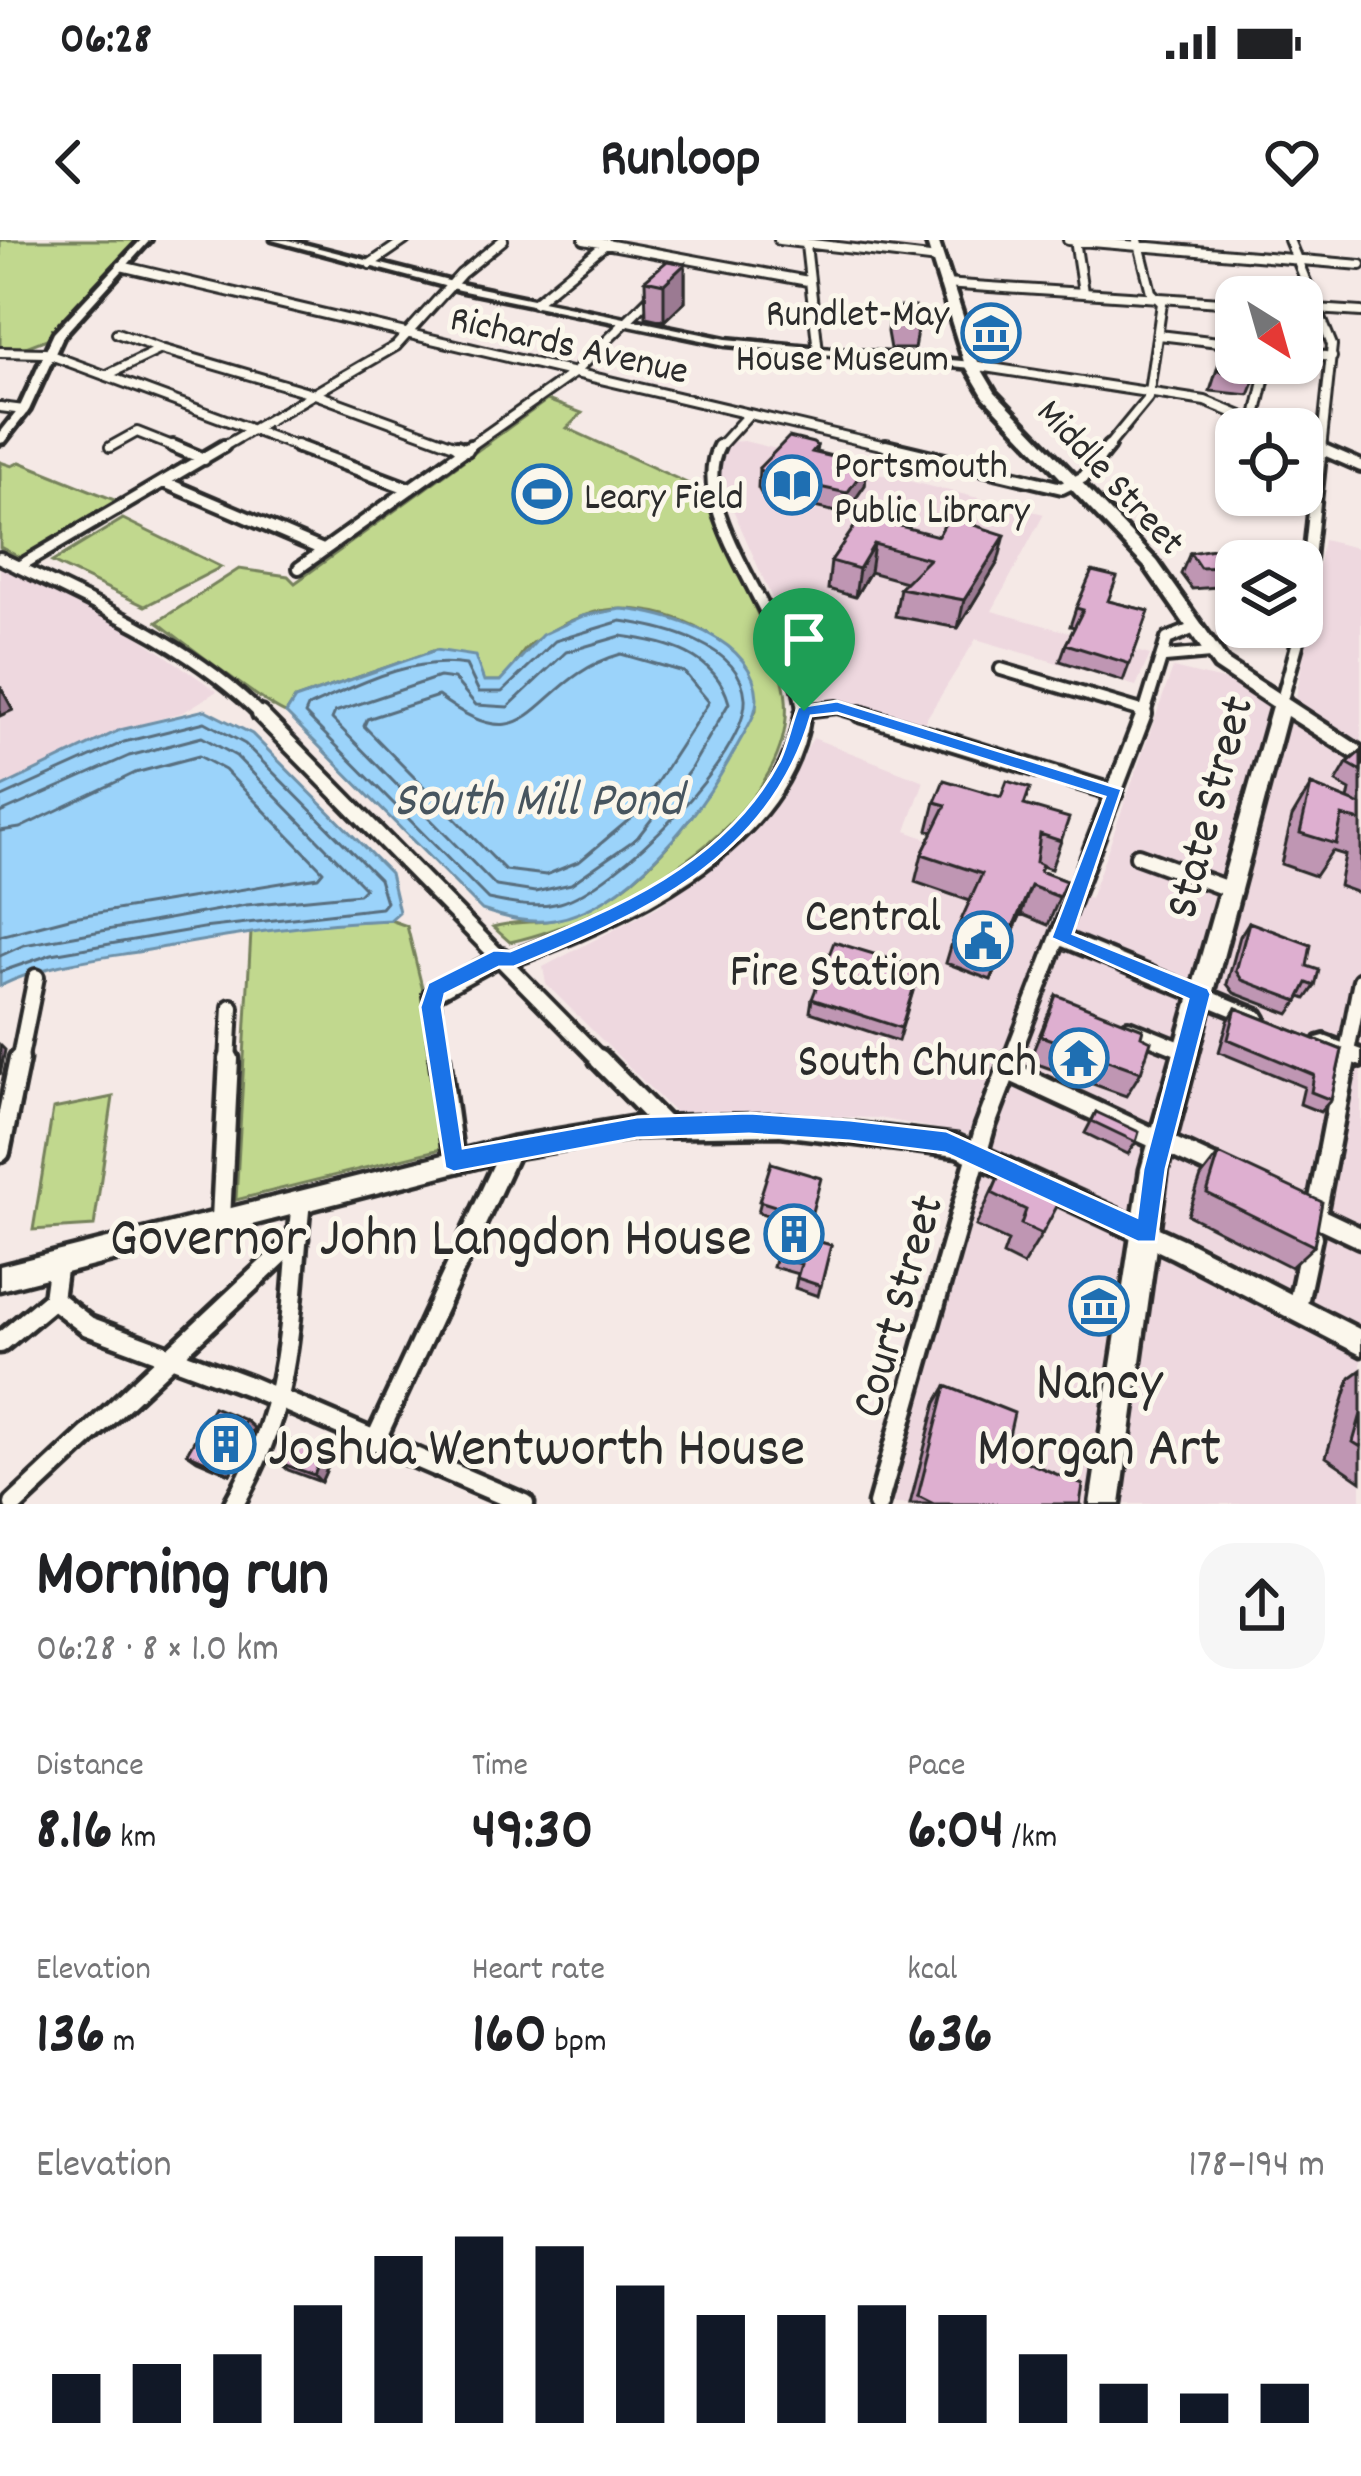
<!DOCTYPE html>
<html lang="en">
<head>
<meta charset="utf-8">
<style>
  :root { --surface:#fff; --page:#f6f6f6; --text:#202124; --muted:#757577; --accent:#111827 }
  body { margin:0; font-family:Dekko,sans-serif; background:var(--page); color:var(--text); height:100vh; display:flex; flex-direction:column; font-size:45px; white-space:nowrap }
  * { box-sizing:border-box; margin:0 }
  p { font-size:39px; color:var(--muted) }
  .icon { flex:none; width:66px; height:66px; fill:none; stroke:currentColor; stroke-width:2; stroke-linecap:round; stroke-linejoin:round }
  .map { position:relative; height:1264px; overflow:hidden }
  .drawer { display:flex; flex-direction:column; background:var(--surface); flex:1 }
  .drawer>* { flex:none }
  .needle { width:78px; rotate:143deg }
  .tools { position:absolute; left:1215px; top:36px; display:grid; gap:24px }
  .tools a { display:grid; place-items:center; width:108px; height:108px; border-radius:24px; background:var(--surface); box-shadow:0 3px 9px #0004; font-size:60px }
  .pin { position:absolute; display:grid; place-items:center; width:102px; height:102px; color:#fff; margin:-123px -51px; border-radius:50% 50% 50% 0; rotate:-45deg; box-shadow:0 0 12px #0007 }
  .pin .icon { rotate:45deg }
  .round { display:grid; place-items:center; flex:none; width:126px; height:126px; border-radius:36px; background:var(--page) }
  .headline { display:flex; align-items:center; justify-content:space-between; height:204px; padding:0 36px }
  h1 { font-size:66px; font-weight:700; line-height:90px }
  .figures { display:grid; grid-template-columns:repeat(3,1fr); gap:18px; height:204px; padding:12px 36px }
  .figures div { display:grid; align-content:center }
  .figures b { font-size:60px; font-weight:700 }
  .figures small { font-size:33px; font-weight:400 }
  .figures p { font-size:33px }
  .chart { height:336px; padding:24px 36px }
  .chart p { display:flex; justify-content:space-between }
  .chart svg { width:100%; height:216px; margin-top:12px; stroke:var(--accent); stroke-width:6 }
  .status { display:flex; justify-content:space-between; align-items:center; height:84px; padding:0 60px; background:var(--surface); direction:ltr }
  .status svg { height:33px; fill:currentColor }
  header { display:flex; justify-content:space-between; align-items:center; height:156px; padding:0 36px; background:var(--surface); font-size:54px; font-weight:700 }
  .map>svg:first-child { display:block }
</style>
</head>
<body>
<div class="status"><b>06:28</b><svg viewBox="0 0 49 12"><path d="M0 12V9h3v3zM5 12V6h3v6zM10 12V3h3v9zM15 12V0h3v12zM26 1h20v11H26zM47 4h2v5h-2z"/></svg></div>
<header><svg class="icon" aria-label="back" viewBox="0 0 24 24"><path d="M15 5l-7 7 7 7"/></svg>Runloop<svg class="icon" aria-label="heart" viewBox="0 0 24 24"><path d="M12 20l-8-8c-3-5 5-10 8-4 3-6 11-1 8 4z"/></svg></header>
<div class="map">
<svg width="1361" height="1264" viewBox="0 0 1361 1264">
  <rect width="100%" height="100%" fill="#f5e9e6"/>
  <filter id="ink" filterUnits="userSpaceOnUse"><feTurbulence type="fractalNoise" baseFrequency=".00833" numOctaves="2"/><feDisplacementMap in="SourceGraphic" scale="24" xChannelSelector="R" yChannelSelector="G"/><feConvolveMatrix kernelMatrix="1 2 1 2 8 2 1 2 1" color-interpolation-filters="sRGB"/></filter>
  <g filter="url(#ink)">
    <!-- built -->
    <path fill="#eed8df" d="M744,201L1044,274L992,371L1150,415L1136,446L976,399L920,489L815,456L719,238L721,214L729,202Z
      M1323,300L1361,309V1264H891L992,899L879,878L674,872L546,744L543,727L659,666L747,600L789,544L813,498L924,541L906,591L1090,659L1173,428L1296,458Z
      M0,325L127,389L217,451L184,472L120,490L0,548Z"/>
    <!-- green -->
    <path fill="#c1d88e" stroke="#76825c" stroke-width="3" d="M0,0H139L47,99L26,107H0Z
      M547,160L582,173L567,188L702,250C723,314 764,373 782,437C819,570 614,679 510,702L493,687C515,680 536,684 557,679C651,657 715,548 756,470C758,395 648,353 586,375C568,381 543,394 529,406C517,416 514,432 500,441H484L436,410L295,459L286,473C272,470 177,397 157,382L239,329L288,336L295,343Z
      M0,222L12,226L20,222L117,261L21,318L0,307Z
      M123,279L221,327L145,366L52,322Z
      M390,680L407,686L424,755L445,908L236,960L251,692L303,683Z
      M113,857L94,986L33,990L53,869Z"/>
    <!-- water -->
    <path fill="#9bd3fa" stroke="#6e90a7" stroke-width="3" d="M621,369C668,373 754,397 757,458C757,476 744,492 736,508C702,571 630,667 554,680C529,684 506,678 482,670L286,473L295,459L436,410L475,416L484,441H500L542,395L583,376Z
      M205,470L252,494L390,633L399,672L390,680C306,683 226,696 143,711C94,719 45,724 0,746V548L120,490Z"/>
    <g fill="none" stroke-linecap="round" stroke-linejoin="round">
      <!-- shore -->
      <path stroke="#586e7e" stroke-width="3" d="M621,381C663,387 741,404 745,458C749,515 615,648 560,663C536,669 512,664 488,659L305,474L308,467C358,445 410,416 466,425L479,452H502L555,401Z
        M621,396C666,402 716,414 729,463L690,530L637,598L571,644L535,652L496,646L332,479L335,472L439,437L454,439L476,465L508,467L566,412Z
        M621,414L684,432L709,462L637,573L580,621L546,635L505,630L364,486L367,479L438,456C536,530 529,440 621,414Z
        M0,558L124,502L205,482L245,504L379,639L386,662L381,668L203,688L52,714L0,732
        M0,573L129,516L202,497L236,516L365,648L359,654L246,665L24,705L0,716
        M0,591L20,588L135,533L199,516L225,530L323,631L318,637L73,677L0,696"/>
      <!-- minor-far3 casing -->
      <g stroke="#2b2b2b" stroke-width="14">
        <path id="minor-far3" d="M584,0L808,41
          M779,0L938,19
          M1068,0L1361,25
          M1075,0L1083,52
          M1289,0L1332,105L1321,209
          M806,5L818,111
          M370,24L405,0
          M121,26L898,209
          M944,44L1236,63
          M534,63L607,3
          M1302,68L1361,72
          M117,93L161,109
          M1159,95L1236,104
          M0,112L45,113L304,209
          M1302,113L1332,117
          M972,125L1205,161L1273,189
          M107,135L161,109L315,154L465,209
          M0,167L24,170
          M1255,181L1268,123
          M1302,201L1322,209
          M110,207L137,192L180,209
          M219,209L396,106L461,34L503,0
          M466,209L574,133L659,49
          M717,209L748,175
          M1106,209L1148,158L1162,63L1151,52L1138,0"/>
      </g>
      <!-- minor-far2 casing -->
      <g stroke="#2b2b2b" stroke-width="18">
        <path id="minor-far2" d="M173,206L204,219
          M296,206L410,249
          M457,206L467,210
          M719,206C683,274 803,396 803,477
          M886,206L1062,248L1084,237L1109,206
          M1315,206L1361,226
          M164,242L323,310
          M0,318C92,363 190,403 263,477
          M18,327L224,206
          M299,328L470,206
          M1302,385L1321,206
          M1165,417L1210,413
          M1001,429L1145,472
          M1280,467L1302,387
          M804,471L837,467L870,477
          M1143,477L1167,399L1192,389"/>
      </g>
      <!-- minor-far1 casing -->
      <g stroke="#2b2b2b" stroke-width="22">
        <path id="minor-far1" d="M260,474L602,822
          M860,474L1115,553
          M1138,616L1231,650
          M1061,698L1200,755
          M506,721C616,680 785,608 803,474
          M1128,788L1185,811
          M19,822L36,737
          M228,822L231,767
          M440,822L431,755L502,716
          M1010,822L1144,474
          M1345,822L1361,740"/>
      </g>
      <!-- minor casing -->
      <g stroke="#2b2b2b" stroke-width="27">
        <path id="minor" d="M440,819L454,921
          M599,819L666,887
          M1009,831L1227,932
          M0,912L19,819
          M1306,972L1361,998
          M1316,975L1346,819
          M221,979L229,819
          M58,1022L53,1059L88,1086L249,1146L524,1264
          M1297,1068L1312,997
          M0,1103L53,1059
          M375,1201L511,908
          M14,1264L298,998
          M234,1264C296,1155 288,1080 301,961
          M878,1264L985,887L1011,819"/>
      </g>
      <!-- tertiary casing -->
      <g stroke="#2b2b2b" stroke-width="10">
        <path id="tertiary" d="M141,0H150L63,96L29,170L4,202L0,203V193L19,169L54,93Z
          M1200,747L1261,772L1264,777L1261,782L1255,785L1194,760L1191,755L1194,750Z
          M1324,796L1361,810V826L1317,810L1315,804L1317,798Z"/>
      </g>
      <!-- secondary casing -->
      <g stroke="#2b2b2b" stroke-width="9">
        <path id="secondary" d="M272,0H288L460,44L726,99L972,122L978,125L972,128L726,105L459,50Z
          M780,875L958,896L1189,1002L1361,1090V1115L1173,1018L956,916L780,895L637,897L511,918L0,1050V1026L511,898L637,877Z"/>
      </g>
      <!-- primary casing -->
      <g stroke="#2b2b2b" stroke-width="9">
        <path id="primary" d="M926,0H938L979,125L995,152L1157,321L1227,420L1361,507V523L1287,476L1167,929L1120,1264H1090L1141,929L1272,466L1215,428L1145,327L984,157L965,125Z"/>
      </g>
      <!-- minor-far3 -->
      <use href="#minor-far3" stroke="#fbf7ec" stroke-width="8"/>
      <!-- minor-far2 -->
      <use href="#minor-far2" stroke="#fbf7ec" stroke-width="10"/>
      <!-- minor-far1 -->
      <use href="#minor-far1" stroke="#fbf7ec" stroke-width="14"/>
      <!-- minor -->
      <use href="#minor" stroke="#fbf7ec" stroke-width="18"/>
      <!-- tertiary -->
      <use href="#tertiary" fill="#fbf7ec" fill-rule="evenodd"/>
      <!-- secondary -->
      <use href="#secondary" fill="#fbf7ec" fill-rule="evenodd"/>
      <!-- primary -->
      <use href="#primary" fill="#fbf7ec" fill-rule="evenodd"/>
    </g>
    <!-- wall -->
    <path fill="#bf96b3" stroke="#2b2b2b" stroke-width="3" d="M685,24V61L664,81L646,77L645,40Z
      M890,67L918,84L914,109H890L887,92Z
      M1224,107L1257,135L1249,155L1210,151Z
      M817,206L816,212L867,225L865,245L845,274L762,255L758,248L759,228Z
      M862,276L998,322L958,388L895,376L900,348L906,342L870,332L855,357L828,349L831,321Z
      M1190,313L1226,327L1217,347L1192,349L1181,334Z
      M1108,361L1149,371L1123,441L1060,421L1066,404L1075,387L1070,386L1076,368Z
      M1361,511V654L1339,646L1345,615L1332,611L1315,636L1281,624L1292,577L1311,545L1348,560L1350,550L1336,542L1347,523Z
      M935,562L1024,565L1061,601L1051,629L1042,626L1040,631L1066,641L1048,685L1021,674L991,740L946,723L954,696L970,661L915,642L922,614L933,592L928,590Z
      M1249,682L1307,726L1315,746L1306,759L1301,757L1289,774L1234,753L1227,744L1240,696Z
      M920,728L898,801L810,772L812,759Z
      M1056,755L1141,832L1126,856L1029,821Z
      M1236,768L1342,810L1331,860L1320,872L1300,864L1304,847L1219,812L1228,781Z
      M1096,872L1136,902L1128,914L1085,893Z
      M1219,914L1314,1006L1291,1027L1188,975L1201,937Z
      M1006,920L1045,952L1042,994L1023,1025L1003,1015L1008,1001L976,986Z
      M771,923L806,998L831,1005L818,1056L795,1048L798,1034L773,1027L785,981L758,972Z
      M1361,1130V1241L1326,1217L1350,1138Z
      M946,1146L1005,1213L1080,1264H910L936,1163Z
      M245,1180L254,1188L230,1234L197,1220L187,1213Z
      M331,1220L321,1242L288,1230L280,1223Z"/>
    <!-- shaded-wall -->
    <path fill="#9b7a92" stroke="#2b2b2b" stroke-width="3" d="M685,24V61L664,81V44Z
      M867,225L865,245L845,274L847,253Z
      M1005,295L998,322L958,388L964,360Z
      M874,304L870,332L855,357L859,329Z
      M0,446L13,470L0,476Z
      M1031,646L1021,674L991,740L1001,714Z
      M0,805L5,810L0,835Z
      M245,1180L254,1188L230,1234L220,1227Z
      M324,1212L331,1220L321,1242L314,1235Z"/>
    <!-- building -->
    <path fill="#deafd0" stroke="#2b2b2b" stroke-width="3" d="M667,21L685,24L664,44L645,40Z
      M890,67H915L918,84L894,83Z
      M1224,107L1236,111V123H1260L1257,135L1218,131Z
      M1256,174L1277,178L1276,183L1309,190L1306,201L1302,200V189H1252Z
      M789,197L813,203L817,206L812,212L867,225L847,253L764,235L759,228Z
      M862,276L938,296L949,277L1005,295L964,360L900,348L929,319L874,304L859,329L831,321Z
      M1213,309L1226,327L1200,328L1190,313Z
      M1092,331L1117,337L1108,361L1149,371L1130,424L1066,404L1083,370L1076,368Z
      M1361,511V531L1347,523Z
      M944,540L1001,557L1007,541L1030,548L1024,565L1069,578L1061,601L1040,594L1036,622L1042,625L1040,631L1066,641L1059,657L1031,646L1001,714L954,696L982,634L922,614L946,565L935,562Z
      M1311,545L1361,565V581L1342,576L1336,604L1300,593Z
      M1249,682L1311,705L1307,726L1319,730L1315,746L1307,743L1298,761L1242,740L1236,731Z
      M834,702L920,728L901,788L812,759Z
      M1056,755L1143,789L1141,796L1151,801L1141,832L1041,796Z
      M1236,768L1342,810L1331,860L1311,852L1314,835L1228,799Z
      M1096,872L1139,892L1136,902L1092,881Z
      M1219,914L1322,962L1314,1006L1207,953Z
      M1006,920L1049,940L1045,952L1061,959L1042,994L1021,984L1026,970L992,953Z
      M771,923L821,938L805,998L831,1005L821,1046L797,1038L801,1024L775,1016L788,970L759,961Z
      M946,1146L1014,1173L1005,1213L1083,1245L1080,1264H934L918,1256Z
      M213,1167L245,1180L220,1227L187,1213Z
      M1361,1174V1207L1353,1202Z
      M291,1201L324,1212L314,1235L280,1223Z"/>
  </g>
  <!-- route -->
  <path fill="#1a73e8" stroke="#fff" stroke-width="3" fill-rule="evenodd" d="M837,461L1122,549L1073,694L1208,748L1211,754L1166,929L1156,1002H1138L945,913L850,901L749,894L637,898L454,932L445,928L420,767L428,743L494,710L510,711C612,670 726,624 780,520C788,503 791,484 798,467ZM837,473L1105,557L1051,698L1188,759L1143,929L1137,977L946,891L850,880L749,873L637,877L463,908L442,767L445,754L499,727H514C642,675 770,619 811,476Z"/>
  <!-- icons -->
  <defs>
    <g id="museum-ring" transform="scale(3)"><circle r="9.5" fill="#fbf7ec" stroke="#1f6fb2" stroke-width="1.5"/><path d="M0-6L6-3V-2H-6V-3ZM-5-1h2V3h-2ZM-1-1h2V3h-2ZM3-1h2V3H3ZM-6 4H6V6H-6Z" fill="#1f6fb2"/></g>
    <g id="library-ring" transform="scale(3)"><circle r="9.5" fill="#fbf7ec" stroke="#1f6fb2" stroke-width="1.5"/><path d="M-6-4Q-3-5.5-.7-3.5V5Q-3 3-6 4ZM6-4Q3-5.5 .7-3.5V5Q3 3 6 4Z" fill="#1f6fb2"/></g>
    <g id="stadium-ring" transform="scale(3)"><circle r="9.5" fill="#fbf7ec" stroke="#1f6fb2" stroke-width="1.5"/><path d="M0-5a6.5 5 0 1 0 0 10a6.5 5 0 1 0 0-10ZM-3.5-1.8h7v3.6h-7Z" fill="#1f6fb2"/></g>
    <g id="civic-ring" transform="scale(3)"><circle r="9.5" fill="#fbf7ec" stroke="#1f6fb2" stroke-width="1.5"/><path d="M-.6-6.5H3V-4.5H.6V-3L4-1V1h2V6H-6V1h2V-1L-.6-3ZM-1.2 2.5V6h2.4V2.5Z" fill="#1f6fb2"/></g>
    <g id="temple-ring" transform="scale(3)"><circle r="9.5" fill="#fbf7ec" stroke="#1f6fb2" stroke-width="1.5"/><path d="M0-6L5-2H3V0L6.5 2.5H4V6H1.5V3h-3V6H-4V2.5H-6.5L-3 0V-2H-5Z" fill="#1f6fb2"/></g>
    <g id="building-ring" transform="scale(3)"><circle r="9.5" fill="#fbf7ec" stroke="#1f6fb2" stroke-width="1.5"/><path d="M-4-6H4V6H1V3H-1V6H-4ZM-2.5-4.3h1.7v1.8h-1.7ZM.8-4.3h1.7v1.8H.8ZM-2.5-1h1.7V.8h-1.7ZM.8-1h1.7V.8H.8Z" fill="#1f6fb2"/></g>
  </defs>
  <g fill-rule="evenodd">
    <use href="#museum-ring" x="991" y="93"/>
    <use href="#library-ring" x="792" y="245"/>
    <use href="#stadium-ring" x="542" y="254"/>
    <use href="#civic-ring" x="983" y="701"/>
    <use href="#temple-ring" x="1079" y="818"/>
    <use href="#building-ring" x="794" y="994"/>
    <use href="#museum-ring" x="1099" y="1066"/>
    <use href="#building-ring" x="226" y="1204"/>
  </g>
  <g text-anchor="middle" stroke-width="10" stroke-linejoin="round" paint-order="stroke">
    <!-- far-poi labels -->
    <g font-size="39" fill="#2b2b2b" stroke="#fbf7ec" text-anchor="start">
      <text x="949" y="85" text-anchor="end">Rundlet-May<tspan x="949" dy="45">House Museum</tspan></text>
      <text x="834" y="237">Portsmouth<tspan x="834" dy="45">Public Library</tspan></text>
      <text x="584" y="268">Leary Field</text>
    </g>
    <!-- far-street labels -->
    <g font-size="39" fill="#2b2b2b" stroke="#fbf7ec">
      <text transform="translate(570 102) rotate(13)" y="14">Richards Avenue</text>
      <text transform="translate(1113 235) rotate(47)" y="14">Middle Street</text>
    </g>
    <!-- street labels -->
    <g font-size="48" fill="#2b2b2b" stroke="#fbf7ec">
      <text transform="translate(1206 566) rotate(-75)" y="17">State Street</text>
      <text transform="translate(894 1065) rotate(-74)" y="17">Court Street</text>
    </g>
    <!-- poi labels -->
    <g font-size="48" fill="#2b2b2b" stroke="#fbf7ec" text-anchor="end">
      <text x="941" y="690">Central<tspan x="941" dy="55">Fire Station</tspan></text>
      <text x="1037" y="835">South Church</text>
    </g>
    <!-- water labels -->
    <g font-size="51" font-style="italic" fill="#47555f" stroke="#fbf7ec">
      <text x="538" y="574">South Mill Pond</text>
    </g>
    <!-- near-poi labels -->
    <g font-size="57" fill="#2b2b2b" stroke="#fbf7ec" text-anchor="end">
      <text x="752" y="1014">Governor John Langdon House</text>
      <text x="1099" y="1158" text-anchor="middle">Nancy<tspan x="1099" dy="66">Morgan Art</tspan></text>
      <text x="268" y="1224" text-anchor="start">Joshua Wentworth House</text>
    </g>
  </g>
</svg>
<div class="tools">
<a><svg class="needle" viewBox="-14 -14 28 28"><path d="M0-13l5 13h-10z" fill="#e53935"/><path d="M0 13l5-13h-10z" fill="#757577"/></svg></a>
<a><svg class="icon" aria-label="locate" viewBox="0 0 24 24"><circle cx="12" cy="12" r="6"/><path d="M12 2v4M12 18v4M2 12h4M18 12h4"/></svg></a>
<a><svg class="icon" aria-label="layers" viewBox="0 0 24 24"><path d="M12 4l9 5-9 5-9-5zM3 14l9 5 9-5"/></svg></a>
</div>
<div class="pin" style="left:804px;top:471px;background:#1e9e55"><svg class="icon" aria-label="arrive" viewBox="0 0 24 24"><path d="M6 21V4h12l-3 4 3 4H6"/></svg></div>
</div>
<section class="drawer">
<div class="headline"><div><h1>Morning run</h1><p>06:28 · 8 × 1.0 km</p></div><a class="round"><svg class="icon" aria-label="share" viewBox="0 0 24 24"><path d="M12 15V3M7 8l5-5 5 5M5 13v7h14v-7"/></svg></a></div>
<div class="figures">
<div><p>Distance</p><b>8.16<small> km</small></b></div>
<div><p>Time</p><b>49:30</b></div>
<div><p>Pace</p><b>6:04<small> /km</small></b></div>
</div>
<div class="figures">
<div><p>Elevation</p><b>136<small> m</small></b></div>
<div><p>Heart rate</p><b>160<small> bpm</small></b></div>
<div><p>kcal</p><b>636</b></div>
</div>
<div class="chart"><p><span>Elevation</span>178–194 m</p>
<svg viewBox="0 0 160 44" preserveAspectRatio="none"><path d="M5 44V34M15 44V32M25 44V30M35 44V20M45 44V10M55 44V6M65 44V8M75 44V16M85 44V22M95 44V22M105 44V20M115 44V22M125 44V30M135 44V36M145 44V38M155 44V36"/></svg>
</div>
</section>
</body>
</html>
